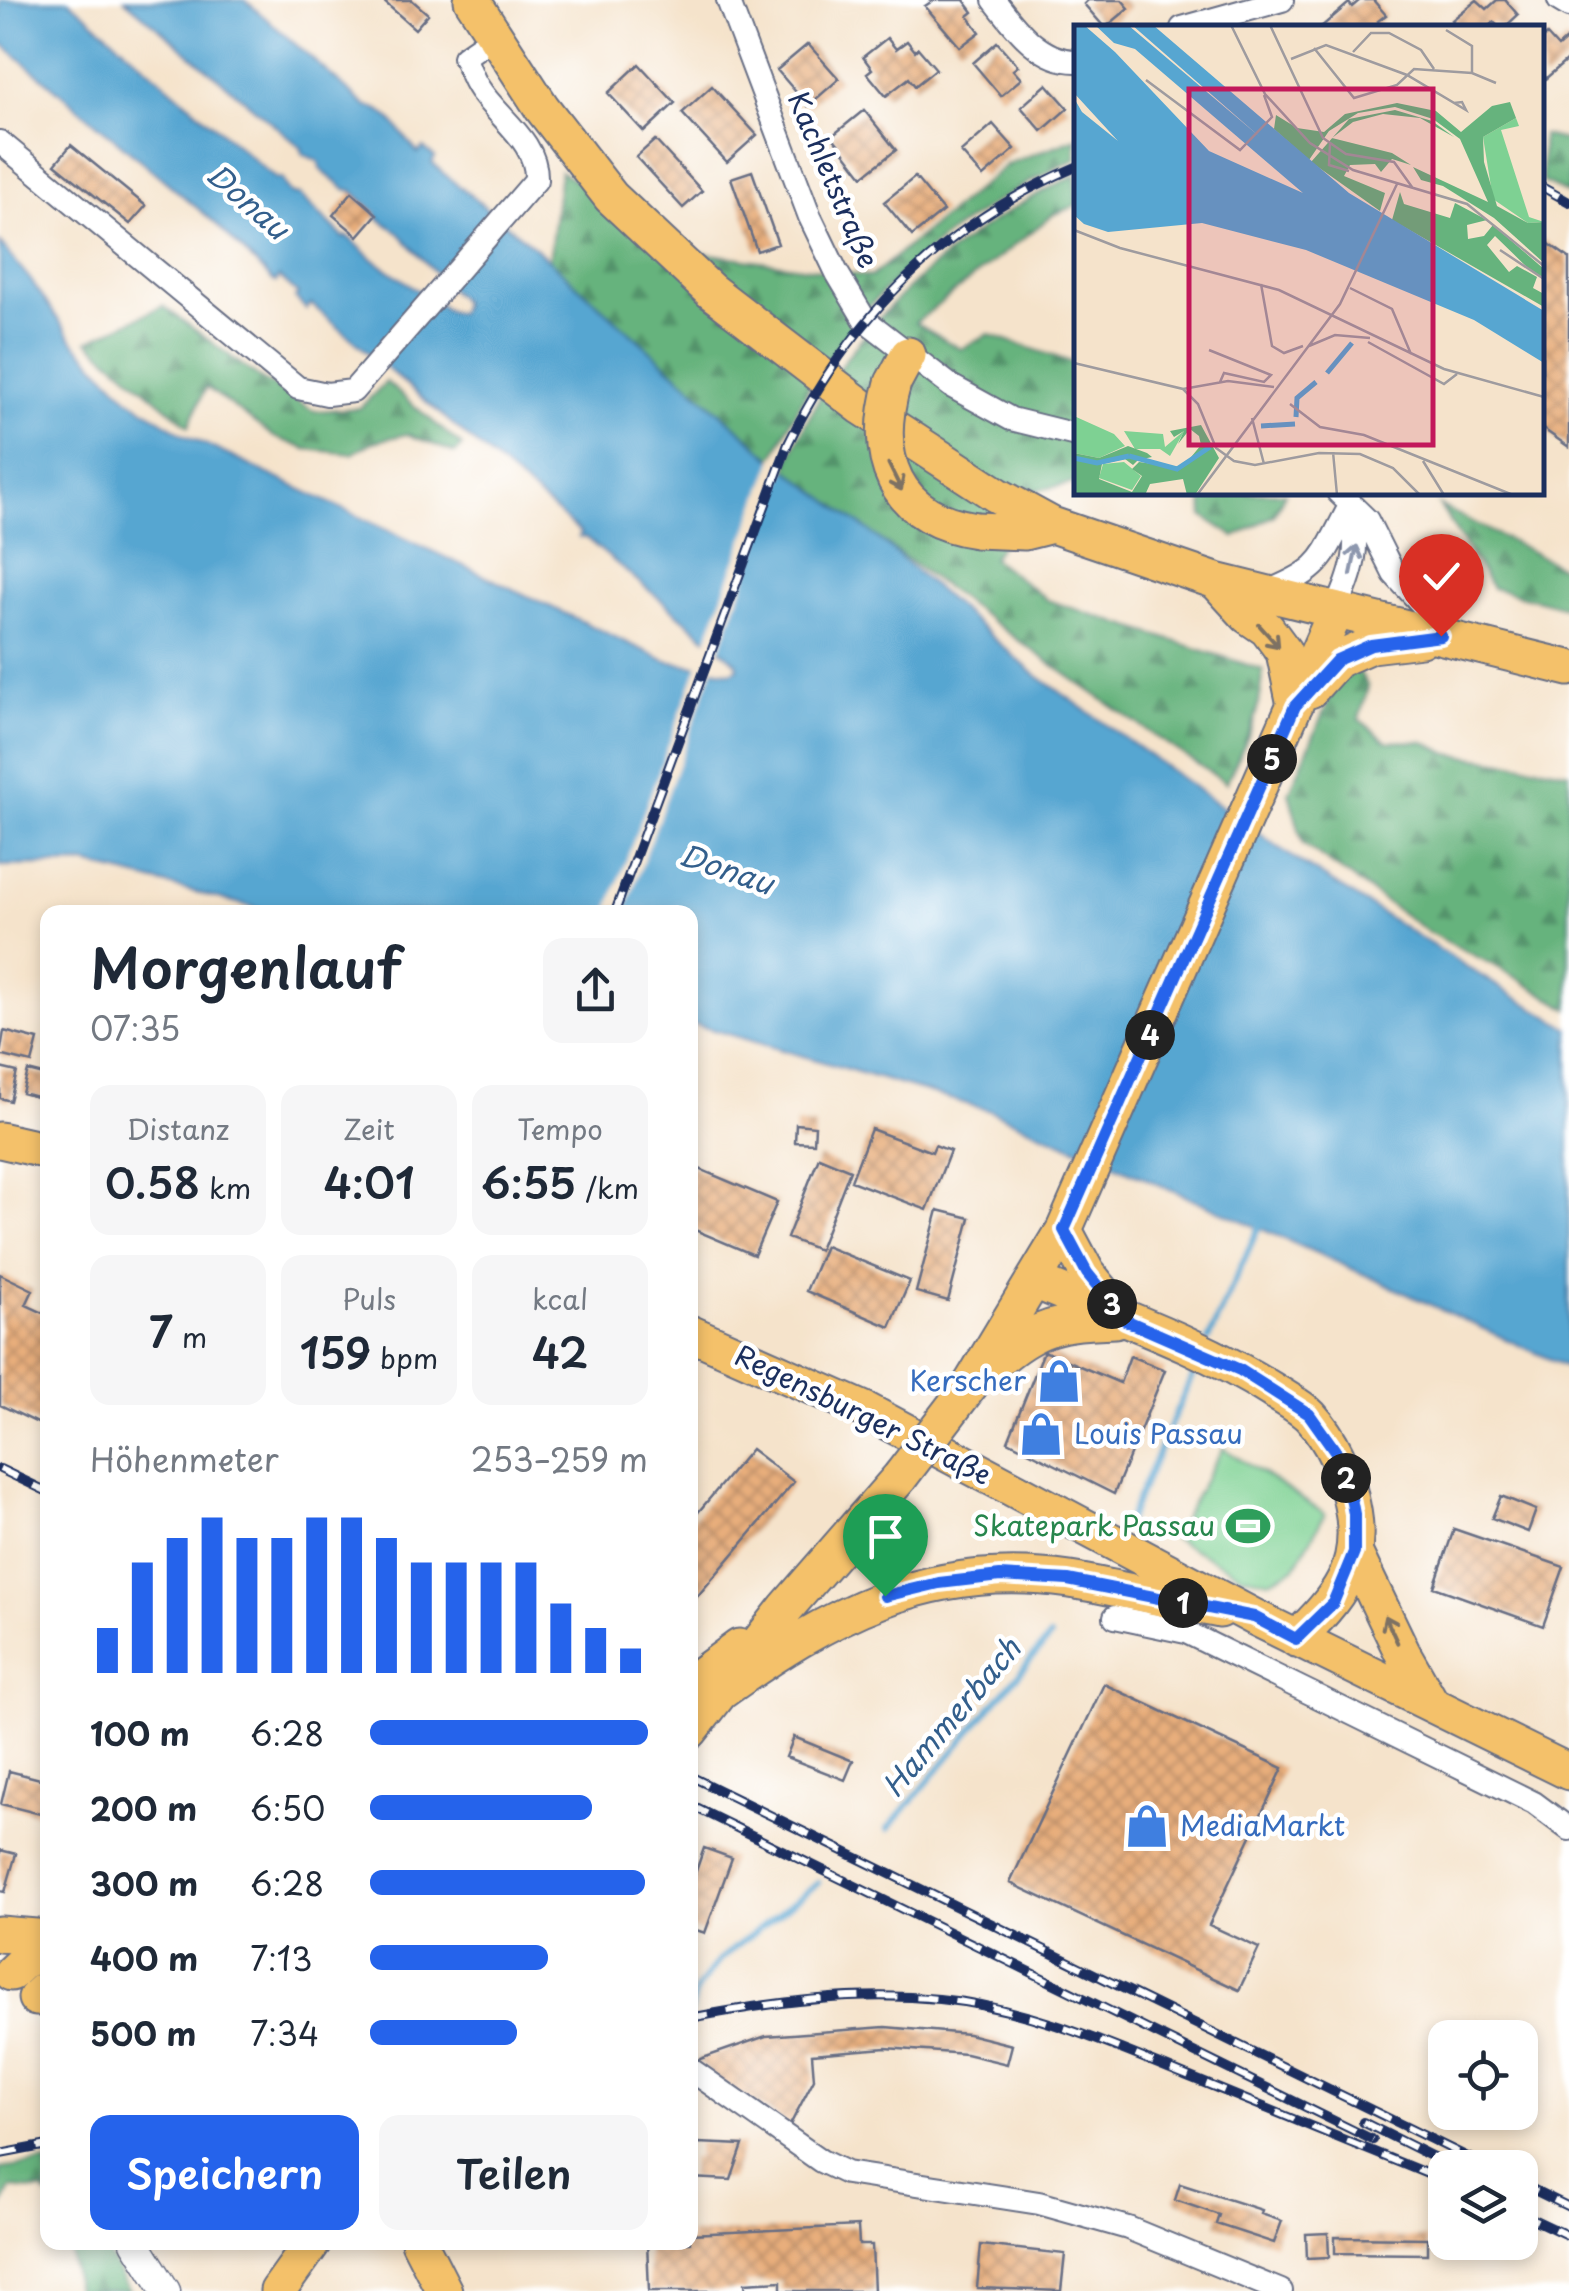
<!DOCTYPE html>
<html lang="de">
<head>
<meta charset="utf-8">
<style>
  :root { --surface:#fff; --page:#f6f6f7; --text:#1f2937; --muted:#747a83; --accent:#2563eb }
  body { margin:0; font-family:"Playpen Sans",sans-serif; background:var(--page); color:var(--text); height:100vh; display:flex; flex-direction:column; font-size:38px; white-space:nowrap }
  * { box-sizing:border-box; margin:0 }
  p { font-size:32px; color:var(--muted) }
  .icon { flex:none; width:55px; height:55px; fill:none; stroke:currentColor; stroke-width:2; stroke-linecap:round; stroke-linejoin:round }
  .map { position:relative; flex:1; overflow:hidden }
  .panel { position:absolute; left:40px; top:905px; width:658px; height:1345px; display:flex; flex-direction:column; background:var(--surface); border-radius:20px; box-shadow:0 5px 15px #0003 }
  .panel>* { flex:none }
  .buttons { position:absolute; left:1428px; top:2020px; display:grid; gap:20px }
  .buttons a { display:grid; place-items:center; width:110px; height:110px; border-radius:20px; background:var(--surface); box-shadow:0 5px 15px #0003; font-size:50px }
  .pin { position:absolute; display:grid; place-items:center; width:85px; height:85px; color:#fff; margin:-102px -42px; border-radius:50% 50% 50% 0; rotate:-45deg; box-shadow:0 0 10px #0007 }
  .pin .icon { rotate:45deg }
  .km { position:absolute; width:50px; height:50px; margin:-25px; border-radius:50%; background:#222; color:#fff; font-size:28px; line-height:50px; text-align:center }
  .round { display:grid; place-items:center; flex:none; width:105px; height:105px; border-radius:20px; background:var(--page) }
  .headline { display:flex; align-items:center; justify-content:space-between; height:170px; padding:0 50px }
  h1 { font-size:55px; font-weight:600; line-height:75px }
  .figures { display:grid; grid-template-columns:repeat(3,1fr); gap:15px; height:170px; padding:10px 50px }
  .figures div { display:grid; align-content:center; border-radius:20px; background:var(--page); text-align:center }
  .figures b { font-size:42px; font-weight:600 }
  .figures small { font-size:28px; font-weight:400 }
  .figures p { font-size:28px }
  .chart { height:280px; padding:20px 50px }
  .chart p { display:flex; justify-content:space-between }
  .chart svg { width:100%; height:180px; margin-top:10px; stroke:var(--accent); stroke-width:6 }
  .button { display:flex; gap:20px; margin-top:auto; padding:20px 50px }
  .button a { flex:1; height:115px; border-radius:20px; background:var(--accent); color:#fff; font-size:40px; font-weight:600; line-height:115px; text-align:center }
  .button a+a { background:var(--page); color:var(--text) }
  ul { padding:0 50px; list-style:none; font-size:32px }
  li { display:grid; grid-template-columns:160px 120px 1fr; align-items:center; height:75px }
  li i { height:25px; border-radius:12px; background:var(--accent) }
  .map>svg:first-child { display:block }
</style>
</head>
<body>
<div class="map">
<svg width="1569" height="2291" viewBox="0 0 1569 2291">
  <defs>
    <pattern id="forest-firs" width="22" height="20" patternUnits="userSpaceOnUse" patternTransform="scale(2.5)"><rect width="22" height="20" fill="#66b37d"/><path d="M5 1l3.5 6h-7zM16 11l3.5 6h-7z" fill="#53926a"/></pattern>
    <pattern id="building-cross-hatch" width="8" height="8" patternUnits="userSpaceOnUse" patternTransform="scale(2.5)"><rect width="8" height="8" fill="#e8ae7c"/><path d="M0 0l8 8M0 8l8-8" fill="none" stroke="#bb8e69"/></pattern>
  </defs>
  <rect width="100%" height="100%" fill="#fff"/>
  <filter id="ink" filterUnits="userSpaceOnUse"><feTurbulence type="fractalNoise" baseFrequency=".01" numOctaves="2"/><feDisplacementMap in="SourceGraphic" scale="20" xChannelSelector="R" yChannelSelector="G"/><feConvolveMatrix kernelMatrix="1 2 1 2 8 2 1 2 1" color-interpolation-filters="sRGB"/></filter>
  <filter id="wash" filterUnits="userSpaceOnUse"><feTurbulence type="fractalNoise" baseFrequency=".0048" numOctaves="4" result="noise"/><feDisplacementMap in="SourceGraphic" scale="40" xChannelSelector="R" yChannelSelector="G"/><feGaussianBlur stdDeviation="2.25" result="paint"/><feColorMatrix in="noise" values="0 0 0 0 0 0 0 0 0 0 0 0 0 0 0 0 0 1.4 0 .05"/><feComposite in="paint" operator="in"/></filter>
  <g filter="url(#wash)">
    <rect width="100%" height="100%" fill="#f5e3cb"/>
    <!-- forest -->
    <path fill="url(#forest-firs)" stroke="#40716e" stroke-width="2.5" d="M1542,135L1569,141V194L1542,182Z
      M1076,138V159C937,223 833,317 773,459L549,261L560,171L696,252L871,277L1007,164Z
      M1076,175V206L1054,214L915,323L961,349L989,334L1076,364V483L1037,490L992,558L1047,600L1263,670C1262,713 1244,746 1226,783C1075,684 930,578 786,469C834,337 951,233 1076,175Z
      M163,306L258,377L314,411L360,408L386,382L462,446L455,453L407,434L373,442L352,454L306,449L274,437L206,387L189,426L88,341Z
      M1202,493V492L1285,493L1274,515L1235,537L1203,516Z
      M1439,505L1569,571V608L1492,588Z
      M1356,666L1368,687L1359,719L1386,741L1425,742L1449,754L1569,771V1009L1503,970L1428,932L1303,844L1289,793L1334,688Z
      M47,2162V2197L44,2191L11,2188L0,2212V2169Z
      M69,2243H102L129,2291H76Z"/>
    <!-- pitch -->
    <path fill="#7ed193" stroke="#4c8078" stroke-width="2.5" d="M1223,1448L1325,1514L1295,1567L1269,1581L1242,1575L1172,1538Z"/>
    <!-- water -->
    <path fill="#57a6d1" stroke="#396a98" stroke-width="2.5" d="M0,0H69L276,179L281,178C287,187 286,195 300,195L344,238L347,236L374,260L448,311L459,313L462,302L398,232L381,220L353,191L345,189L321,170L319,162L302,153V148L125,0H245L367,107C388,106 404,139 418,153L423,148L435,157L432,163L443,173L533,246L769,456L878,538L1032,672L1295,859L1515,997L1569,1028V1368L1337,1262L991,1111L690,1023V912H272L86,864L0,866V243L30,279L74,342L129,399L183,434L666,661L731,672L738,668L737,663L586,538L579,537L581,533L311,304L306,309L295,298L298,294L279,277L276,282L272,280L215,223L0,42Z"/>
    <!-- pier -->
    <path fill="#f5e3cb" d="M775,454L788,464L718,655L705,644Z
      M699,662L715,664L641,868L625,912H607Z"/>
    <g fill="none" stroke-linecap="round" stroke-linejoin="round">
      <!-- stream -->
      <path stroke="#57a6d1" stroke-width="6" d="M1208,1340L1260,1224
        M1128,1520L1199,1361
        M888,1829L1050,1637
        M690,2013L697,1989L720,1959L818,1883"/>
    </g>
    <g id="blocks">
      <!-- building -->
      <path fill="url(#building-cross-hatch)" d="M382,0H412L428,14L415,29Z
        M934,0H964L973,12L968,16L980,32L960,47L925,6Z
        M1088,0H1122L1129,8L1105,28L1084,4Z
        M1360,0H1373L1386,15L1378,21L1384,28H1320L1349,3L1352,7Z
        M1477,0L1487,9L1497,0H1505L1518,15L1504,28H1499L1494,22L1487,28H1458L1452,20Z
        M1547,35L1558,47L1567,39L1569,41V64L1566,61L1544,80L1542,76V40Z
        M887,38L896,49L907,41L915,51L918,48L936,69L915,86L909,78L886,96L867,73L872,69L863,57Z
        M997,42L1018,66L1013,70L1021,79L1001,96L973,63Z
        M808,44L839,79L808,106L777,70Z
        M639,64L675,103L644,132L608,93Z
        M1047,84L1068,108L1042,131L1021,107Z
        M712,86L757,135L727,162L682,113Z
        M864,110L896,150L863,176L832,136Z
        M993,124L1015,149L983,177L961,152Z
        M655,140L702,191L683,208L636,157Z
        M71,145L146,206L130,224L55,164Z
        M752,171L778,244L757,251L731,178Z
        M915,177L943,211L912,236L884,202Z
        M352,192L377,214L358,236L333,215Z
        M1542,239L1569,258V447L1542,428Z
        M4,1031L38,1040L32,1063L0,1055Z
        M0,1068L17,1072L10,1101L0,1098Z
        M28,1071L48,1076V1100L22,1093Z
        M796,1124L815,1126L814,1143L795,1142Z
        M871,1129L932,1152L935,1145L950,1151L927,1210L851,1181Z
        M819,1157L850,1170L819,1250L787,1238Z
        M690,1165L777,1202L754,1255L690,1228Z
        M938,1210L970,1218L948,1301L916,1292Z
        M825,1246L910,1281L890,1327L806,1291Z
        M0,1274L33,1290L26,1305L48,1315V1428L0,1405Z
        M1044,1351L1120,1383L1130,1356L1165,1370L1114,1494L1008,1441Z
        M751,1449L794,1482L690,1605V1522Z
        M1501,1496L1536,1510L1528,1532L1492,1518Z
        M1454,1529L1564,1567L1543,1626L1434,1587Z
        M1104,1684L1283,1768L1209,1925L1259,1948L1239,1990L1010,1883Z
        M794,1737L853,1761L845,1780L786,1757Z
        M9,1771L48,1781V1816L1,1804Z
        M704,1848L732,1858L705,1933L690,1928V1888Z
        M0,1850L16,1854L5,1892L0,1891Z
        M885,2027L968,2034L1012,2045L1007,2064L966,2054L886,2048L812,2054L814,2079L790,2125L712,2076L697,2060L766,2036Z
        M698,2143L743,2145L731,2180L690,2178V2159L697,2157Z
        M1180,2184L1262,2210L1261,2214L1282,2221L1274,2243L1216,2224L1219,2215L1175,2200Z
        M858,2226L859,2245H872L874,2291H781V2281L745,2283L746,2291H649L647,2242H690V2234Z
        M1328,2233L1329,2257L1307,2258L1306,2234Z
        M1335,2237L1427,2238V2254L1335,2253Z
        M981,2245L1065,2254L1061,2291L977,2288Z"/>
    </g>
  </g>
  <g filter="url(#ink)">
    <use href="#blocks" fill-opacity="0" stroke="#676e84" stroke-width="2.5"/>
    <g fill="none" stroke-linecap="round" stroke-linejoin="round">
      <!-- minor casing -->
      <g stroke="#676e84" stroke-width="26">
        <path id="minor" d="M728,0L810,217L837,273L865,320L951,386L1011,419L1076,435
          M994,0C1015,27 1039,61 1076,61
          M1559,0L1569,6
          M1182,28L1282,0
          M0,142L298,388L327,394L353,391L536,180C538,141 497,118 478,87C472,78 469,67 464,57L493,37
          M1338,492L1367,520L1394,574L1428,611L1441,637
          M1264,593C1324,569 1320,562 1349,508
          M1336,611C1353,570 1362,549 1349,505
          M1115,1617L1186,1632L1534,1803L1569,1829
          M690,2069L821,2161L846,2173L1039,2203L1128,2228L1281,2291"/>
      </g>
      <!-- tertiary casing -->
      <g stroke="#676e84" stroke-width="31">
        <path id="tertiary" d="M135,2242L166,2291"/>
      </g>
      <!-- primary casing -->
      <g stroke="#676e84" stroke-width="39">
        <path id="primary" d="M472,0L542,108L611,197L711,291L862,407L997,495L1052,525L1216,581L1569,668
          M893,383L908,355
          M976,530L1024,532L1052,525
          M1216,581L1248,616L1267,629L1284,652L1295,705
          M1310,690L1337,660L1371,645L1421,639
          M0,1140L48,1151
          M1064,1230L1087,1273L1122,1316
          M1035,1281C1114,1315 1200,1344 1272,1390C1284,1398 1300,1406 1310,1416C1333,1441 1346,1473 1352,1505C1365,1567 1338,1598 1296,1639
          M690,1333L865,1410L1254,1617L1569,1772
          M994,1363C1037,1325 1060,1322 1115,1320
          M971,1384L1064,1230L1336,611
          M1354,1552L1403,1654L1431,1703
          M690,1683L739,1647
          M718,1694C828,1615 929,1559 1070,1580C1120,1588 1170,1601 1220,1610
          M690,1731L786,1608L900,1477
          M0,1934L48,1938
          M11,1973L48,1938
          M36,1998L48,1987
          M419,2242L444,2291
          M278,2291L313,2242"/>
      </g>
      <!-- minor -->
      <use href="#minor" stroke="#fff" stroke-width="22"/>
      <!-- tertiary -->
      <use href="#tertiary" stroke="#fff" stroke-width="28"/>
      <!-- primary -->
      <use href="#primary" stroke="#f4c16a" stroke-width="35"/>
      <!-- rail casing -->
      <g stroke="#1b2f5e" stroke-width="10">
        <path id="rail" d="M1542,187L1569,202
          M615,912L788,444C850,317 946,222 1076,167
          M0,1469L48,1492
          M690,1776L1490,2168
          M690,1805L1373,2140
          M690,2018C773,2002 854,1991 939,1999C1025,2007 1106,2043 1185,2075C1272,2110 1358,2146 1445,2181
          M1363,2122L1455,2168
          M0,2154L48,2145
          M1520,2183L1569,2207
          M1520,2213L1569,2236"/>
      </g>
      <!-- rail -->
      <use href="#rail" stroke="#fff" stroke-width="6" stroke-dasharray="19" stroke-linecap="butt"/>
      <!-- primary-bridge casing -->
      <g stroke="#676e84" stroke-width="39" stroke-linecap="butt">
        <path id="primary-bridge" d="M893,383C872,457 893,518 976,530
          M900,1477L971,1384"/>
      </g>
      <!-- primary-bridge -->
      <use href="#primary-bridge" stroke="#f4c16a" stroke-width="35"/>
    </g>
    <!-- one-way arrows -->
    <defs><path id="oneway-shaft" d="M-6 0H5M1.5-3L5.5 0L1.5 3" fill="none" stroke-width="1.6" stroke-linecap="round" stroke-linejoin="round" transform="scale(2.5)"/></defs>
    <g stroke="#7d7163">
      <use href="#oneway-shaft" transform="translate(895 477) rotate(64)"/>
      <use href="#oneway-shaft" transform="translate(1269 636) rotate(48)"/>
      <use href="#oneway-shaft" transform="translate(1391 1629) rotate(-115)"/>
    </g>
    <use stroke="#8d97ae" href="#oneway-shaft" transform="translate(1354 560) rotate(-78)"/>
  </g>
  <g fill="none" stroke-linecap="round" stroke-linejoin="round" filter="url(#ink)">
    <!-- route casing -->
    <g stroke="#fff" stroke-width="20">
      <path id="route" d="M885,1596L939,1583L1000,1576L1068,1580L1254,1617L1296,1639L1333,1603L1354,1552V1514L1348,1482L1336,1452L1309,1414L1240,1370L1125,1320L1087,1273L1064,1230L1295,706L1337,660L1371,645L1441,636"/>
    </g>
    <!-- route -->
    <use href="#route" stroke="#2563eb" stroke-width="12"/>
  </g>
  <!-- icons -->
  <defs>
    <g id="shop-bare" transform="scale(3.45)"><path d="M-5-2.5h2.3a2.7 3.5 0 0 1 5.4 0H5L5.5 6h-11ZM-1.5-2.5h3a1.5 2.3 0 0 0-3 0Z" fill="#3f7fe0" stroke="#fff" stroke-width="2.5" paint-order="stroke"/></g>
    <g id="stadium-bare" transform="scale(3.45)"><path d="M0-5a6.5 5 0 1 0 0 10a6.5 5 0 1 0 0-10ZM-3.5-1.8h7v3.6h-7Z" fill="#2e9e5b" stroke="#fff" stroke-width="2.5" paint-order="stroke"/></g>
  </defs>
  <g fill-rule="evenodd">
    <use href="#shop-bare" x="1059" y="1381"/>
    <use href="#shop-bare" x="1041" y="1434"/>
    <use href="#stadium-bare" x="1248" y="1526"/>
    <use href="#shop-bare" x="1147" y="1826"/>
  </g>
  <g text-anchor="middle" stroke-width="9" stroke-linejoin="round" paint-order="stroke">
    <!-- street labels -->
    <g font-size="28" fill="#1b2f5e" stroke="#fff">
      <text transform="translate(833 180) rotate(67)" y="10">Kachletstraße</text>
      <text transform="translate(863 1415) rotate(26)" y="10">Regensburger Straße</text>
    </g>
    <!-- shop labels -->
    <g font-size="28" fill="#366cbe" stroke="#fff" text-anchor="start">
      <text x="1026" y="1391" text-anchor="end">Kerscher</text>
      <text x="1074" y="1444">Louis Passau</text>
      <text x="1180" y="1836">MediaMarkt</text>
    </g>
    <!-- leisure labels -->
    <g font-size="28" fill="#27864d" stroke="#fff" text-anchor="end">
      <text x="1215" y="1536">Skatepark Passau</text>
    </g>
    <!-- water labels -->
    <g font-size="30" font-style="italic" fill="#335f8c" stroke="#fff">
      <text transform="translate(247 202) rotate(41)" y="10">Donau</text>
      <text transform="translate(726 870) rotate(19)" y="10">Donau</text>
      <text transform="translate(952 1718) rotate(-50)" y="10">Hammerbach</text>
    </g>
  </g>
  <!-- overview -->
  <g transform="translate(1074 25)">
    <rect width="470" height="470" fill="#f5e3cb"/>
    <path d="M442,93L445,101L427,105L455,192L470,197L454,198L419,174L409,112ZM0,391L40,409L51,421L25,433L0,428ZM111,405L96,431L86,424H61L50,406L89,409L91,422ZM50,437L67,451L58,465L25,453L29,439Z" fill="#7ed193"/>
    <path d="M436,77L442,93L409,112L410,137L423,181L454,198L470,197V238L420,193L369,161L347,155L339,142L414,177L386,114L359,94L321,82L284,88L255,106L235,135L200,104L202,90L223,103L250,107L271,89L323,78L362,86L387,107L418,81ZM321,85L358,96L380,112L346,93L309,89L279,97L258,113L318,128L337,140L318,134L307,147L301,139L276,140L270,151L311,168L306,186L237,137L275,94ZM326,167L330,179L376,193L381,178L413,195L393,200L394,214L410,211L419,200L470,244V253L457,246L421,211L413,220L435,247L443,241L463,252L459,263L470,269V282L318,195ZM127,400L145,433L121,470H113L109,454L76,459L71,470H0V428L25,433L54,421L73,428L78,432L64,435L59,440L51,434L28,439L25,454L58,467L68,451L58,444L65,437L108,443L127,420L125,411L116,404L104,419L110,406L100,412L96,406Z" fill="#66b37d"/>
    <path d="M0,0H10L41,27L135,126L229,168L61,24L40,18L21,0H54L186,112L58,0H79L275,168L470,286V338L400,295L232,225L128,198L34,207L10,199L0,190V73L8,87L44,116L0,68Z" fill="#57a6d1"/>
    <path fill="none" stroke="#57a6d1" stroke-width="5" d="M253,348L278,318M222,392L223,373L242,357M187,401L221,399M55,431L103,444L136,422M0,433L23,438L55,431"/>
    <path fill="none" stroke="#9e9b9f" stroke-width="2.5" d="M157,0L191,69L236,118L279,145L393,179L470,241M196,0L249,113L272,129L320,137L338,162M372,5L398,21V48M240,23L280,73L323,60L340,44L398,48L422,58M279,27L297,8H315L347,25L360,44M217,34L252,20L333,50L392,85L388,77L380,78M72,55L166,125L198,92L190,70M256,119L255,140L275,146M0,205L46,223L205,265L370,344L470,372M426,225L470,254M187,259L198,321L210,328L229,321M276,263L318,284L337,329M294,317L370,359L383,349M235,321L261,310L296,313M135,325L197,350L190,357L150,348L146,357M0,338L109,364L124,379L142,423L160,436L181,440L245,428L286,429L319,443L346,470M109,364L154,356L200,362M216,379L246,402L290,410L439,470M178,393L190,439M259,427L263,470M349,436L370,470M123,470L266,279L323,159"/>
    <path fill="#c2185b" fill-opacity="0.15" stroke="#c2185b" stroke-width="5" d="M115,64H359V420H115Z"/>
    <rect width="470" height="470" fill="none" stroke="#1b2f5e" stroke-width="5"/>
  </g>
</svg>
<div class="buttons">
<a><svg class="icon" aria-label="locate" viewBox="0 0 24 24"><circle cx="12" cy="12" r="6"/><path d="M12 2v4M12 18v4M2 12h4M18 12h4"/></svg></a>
<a><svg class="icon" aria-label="layers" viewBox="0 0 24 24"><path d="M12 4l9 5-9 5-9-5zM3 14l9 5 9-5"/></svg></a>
</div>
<div class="pin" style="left:885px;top:1596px;background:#1e9e55"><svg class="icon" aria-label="arrive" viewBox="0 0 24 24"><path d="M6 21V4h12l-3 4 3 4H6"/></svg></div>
<div class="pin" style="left:1441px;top:636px;background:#d93025"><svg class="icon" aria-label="check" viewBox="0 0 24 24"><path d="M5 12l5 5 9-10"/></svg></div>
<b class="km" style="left:1183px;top:1603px">1</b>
<b class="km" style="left:1346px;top:1478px">2</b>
<b class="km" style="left:1112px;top:1304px">3</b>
<b class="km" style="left:1150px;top:1035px">4</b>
<b class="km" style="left:1272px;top:759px">5</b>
<section class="panel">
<div class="headline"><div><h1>Morgenlauf</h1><p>07:35</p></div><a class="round"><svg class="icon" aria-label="share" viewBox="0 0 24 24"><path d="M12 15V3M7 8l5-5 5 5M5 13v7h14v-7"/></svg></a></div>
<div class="figures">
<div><p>Distanz</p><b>0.58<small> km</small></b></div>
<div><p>Zeit</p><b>4:01</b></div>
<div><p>Tempo</p><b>6:55<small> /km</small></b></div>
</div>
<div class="figures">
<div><b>7<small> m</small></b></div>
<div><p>Puls</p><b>159<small> bpm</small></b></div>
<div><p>kcal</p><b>42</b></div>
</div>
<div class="chart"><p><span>Höhenmeter</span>253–259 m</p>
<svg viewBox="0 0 160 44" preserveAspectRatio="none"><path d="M5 44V33M15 44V17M25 44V11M35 44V6M45 44V11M55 44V11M65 44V6M75 44V6M85 44V11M95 44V17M105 44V17M115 44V17M125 44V17M135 44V27M145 44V33M155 44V38"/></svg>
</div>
<ul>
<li><b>100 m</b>6:28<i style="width:100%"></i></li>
<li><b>200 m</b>6:50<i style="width:80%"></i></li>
<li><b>300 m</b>6:28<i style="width:99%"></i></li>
<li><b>400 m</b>7:13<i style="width:64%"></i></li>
<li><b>500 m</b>7:34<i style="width:53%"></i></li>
</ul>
<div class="button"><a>Speichern</a><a>Teilen</a></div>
</section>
</div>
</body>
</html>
